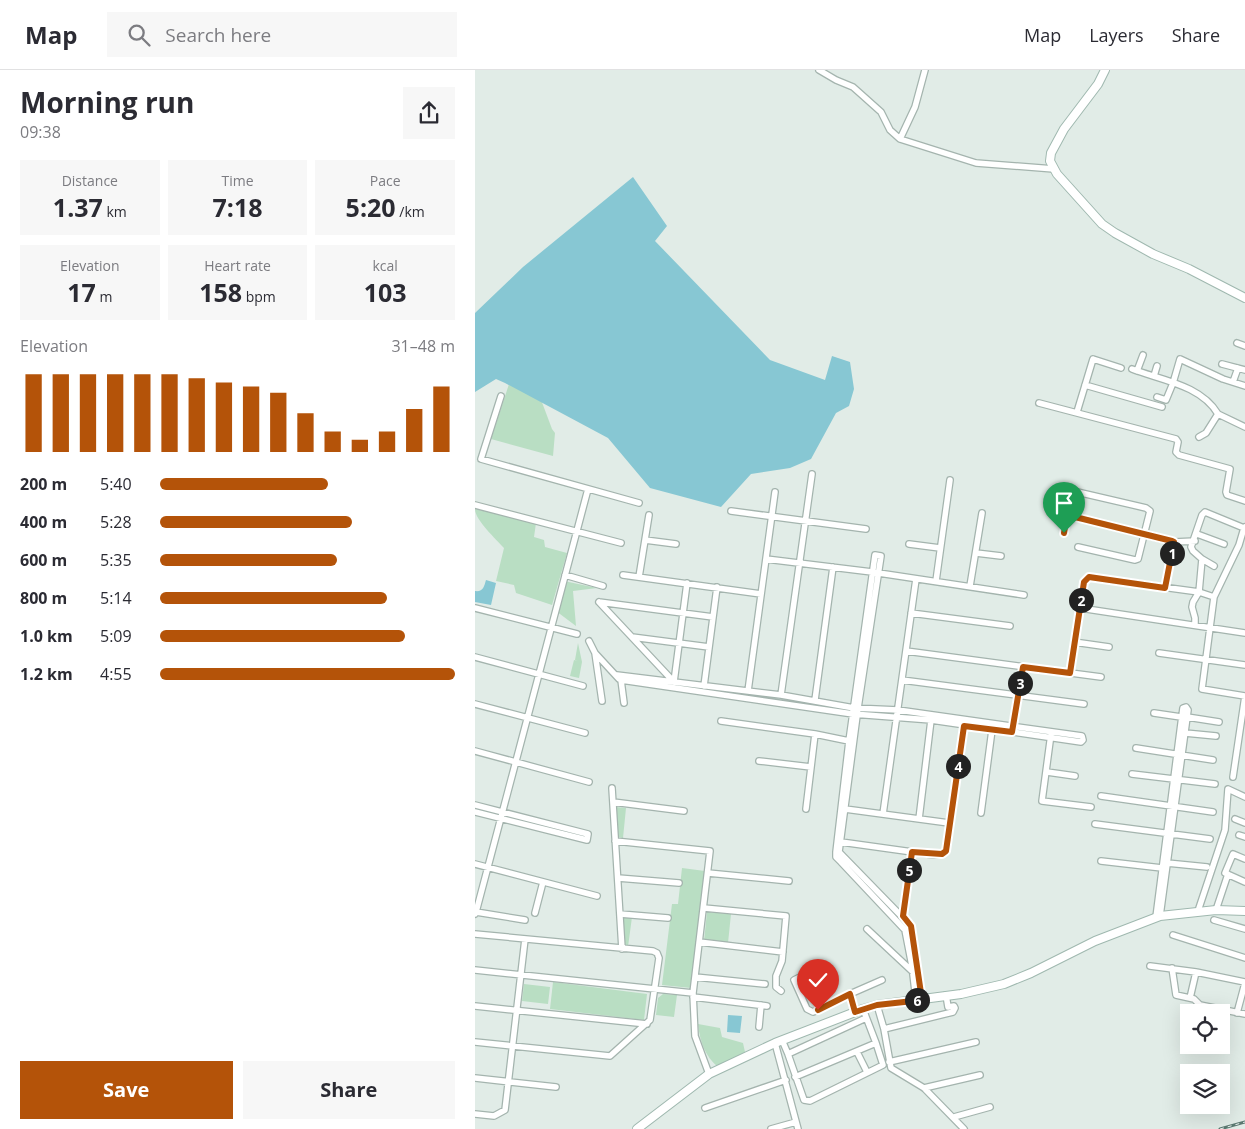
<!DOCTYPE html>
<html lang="en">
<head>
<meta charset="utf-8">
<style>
  :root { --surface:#fff; --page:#f7f7f7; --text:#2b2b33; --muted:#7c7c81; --line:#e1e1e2; --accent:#b45309 }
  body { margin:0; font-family:"Open Sans",sans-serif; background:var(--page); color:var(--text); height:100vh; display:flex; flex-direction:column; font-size:19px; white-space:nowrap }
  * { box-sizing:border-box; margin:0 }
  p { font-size:16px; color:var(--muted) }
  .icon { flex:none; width:28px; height:28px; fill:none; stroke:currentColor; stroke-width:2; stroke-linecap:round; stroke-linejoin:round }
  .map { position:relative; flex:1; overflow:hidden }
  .side { display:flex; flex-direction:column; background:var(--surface); width:475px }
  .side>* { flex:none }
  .controls { position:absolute; left:705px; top:934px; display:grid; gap:10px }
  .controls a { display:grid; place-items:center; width:50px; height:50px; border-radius:0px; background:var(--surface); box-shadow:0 5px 20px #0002; font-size:25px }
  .pin { position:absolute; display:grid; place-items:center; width:42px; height:42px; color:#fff; margin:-51px -21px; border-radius:50% 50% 50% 0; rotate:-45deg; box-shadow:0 0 5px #0007 }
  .pin .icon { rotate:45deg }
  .km { position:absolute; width:25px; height:25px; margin:-12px; border-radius:50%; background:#222; color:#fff; font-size:14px; line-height:25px; text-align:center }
  .round { display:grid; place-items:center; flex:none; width:52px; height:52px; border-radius:0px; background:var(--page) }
  .headline { display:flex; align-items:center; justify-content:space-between; height:85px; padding:0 20px }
  h1 { font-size:28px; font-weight:700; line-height:38px }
  .stats { display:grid; grid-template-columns:repeat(3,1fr); gap:8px; height:85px; padding:5px 20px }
  .stats div { display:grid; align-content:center; border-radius:0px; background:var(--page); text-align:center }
  .stats b { font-size:25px; font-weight:700 }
  .stats small { font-size:14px; font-weight:400 }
  .stats p { font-size:14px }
  .chart { height:140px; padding:10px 20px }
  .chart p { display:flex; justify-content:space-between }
  .chart svg { width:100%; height:90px; margin-top:5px; stroke:var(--accent); stroke-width:6 }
  .cta { display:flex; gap:10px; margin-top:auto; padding:10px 20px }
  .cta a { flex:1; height:58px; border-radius:0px; background:var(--accent); color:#fff; font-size:20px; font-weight:700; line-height:58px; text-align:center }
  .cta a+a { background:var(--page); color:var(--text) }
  ul { padding:0 20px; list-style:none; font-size:16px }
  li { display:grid; grid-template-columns:80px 60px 1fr; align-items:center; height:38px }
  li i { height:12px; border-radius:6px; background:var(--accent) }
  header { display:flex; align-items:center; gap:30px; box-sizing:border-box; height:70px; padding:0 25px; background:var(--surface); border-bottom:1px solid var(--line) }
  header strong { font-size:24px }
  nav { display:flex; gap:28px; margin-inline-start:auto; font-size:18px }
  .search { width:350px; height:45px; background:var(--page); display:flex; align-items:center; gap:12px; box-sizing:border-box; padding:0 18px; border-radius:0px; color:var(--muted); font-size:19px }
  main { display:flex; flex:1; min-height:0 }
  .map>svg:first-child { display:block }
</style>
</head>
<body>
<header>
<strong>Map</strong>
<div class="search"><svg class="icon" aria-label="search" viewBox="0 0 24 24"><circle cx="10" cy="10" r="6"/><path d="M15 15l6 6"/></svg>Search here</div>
<nav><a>Map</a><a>Layers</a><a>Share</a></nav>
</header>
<main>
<section class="side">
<div class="headline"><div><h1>Morning run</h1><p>09:38</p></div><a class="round"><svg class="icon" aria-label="share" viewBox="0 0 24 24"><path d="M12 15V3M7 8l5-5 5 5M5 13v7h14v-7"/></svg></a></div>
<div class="stats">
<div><p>Distance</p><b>1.37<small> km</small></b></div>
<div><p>Time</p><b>7:18</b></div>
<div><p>Pace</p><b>5:20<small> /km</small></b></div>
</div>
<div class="stats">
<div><p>Elevation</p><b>17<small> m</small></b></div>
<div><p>Heart rate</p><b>158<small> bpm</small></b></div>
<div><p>kcal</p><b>103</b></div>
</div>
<div class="chart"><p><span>Elevation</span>31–48 m</p>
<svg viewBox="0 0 160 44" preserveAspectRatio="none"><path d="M5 44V6M15 44V6M25 44V6M35 44V6M45 44V6M55 44V6M65 44V8M75 44V10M85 44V12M95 44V15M105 44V25M115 44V34M125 44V38M135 44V34M145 44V23M155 44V12"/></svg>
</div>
<ul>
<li><b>200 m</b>5:40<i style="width:57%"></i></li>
<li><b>400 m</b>5:28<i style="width:65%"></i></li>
<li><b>600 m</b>5:35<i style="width:60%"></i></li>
<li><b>800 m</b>5:14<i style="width:77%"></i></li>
<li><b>1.0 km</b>5:09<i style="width:83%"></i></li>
<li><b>1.2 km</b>4:55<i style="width:100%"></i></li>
</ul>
<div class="cta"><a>Save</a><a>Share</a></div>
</section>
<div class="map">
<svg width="770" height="1059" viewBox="0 0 770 1059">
  <rect width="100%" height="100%" fill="#e1ece7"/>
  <!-- green -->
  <path fill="#b9dec3" d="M34,314L65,327L77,359L80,363L78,386L16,369Z
    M0,439L61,453L59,467L69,470L70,477L92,483L77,535L41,523L39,515L21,511L29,478C21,469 0,450 0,439Z
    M89,511L122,518L98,521L101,556L81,541Z
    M103,573L107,592L104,608L95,606L99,590L103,591L100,590Z
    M141,737L151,738L148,768L142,767Z
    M207,798L230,801L216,918L187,915L197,834H203Z
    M232,842L256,844L253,873L229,871Z
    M147,847H157L153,877H150Z
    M78,912L172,924L169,950L75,939Z
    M49,914L75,917L73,934L47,931Z
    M188,924L202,925L199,947L181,945L183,928Z
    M223,954L245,958L247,967L268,973L270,982L243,997C230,986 225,972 223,954Z"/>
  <!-- water -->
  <path fill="#87c7d3" d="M158,107L192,156L180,171L295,290L350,310L357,286L375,292L379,319L374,336L361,343L336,389L315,398L276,404L246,437L175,418L133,368L30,313L21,309L0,322V243L48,197Z
    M11,510L21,513L16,535L0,532V521C8,522 9,517 11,510Z
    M253,945L267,946L265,963L252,962Z"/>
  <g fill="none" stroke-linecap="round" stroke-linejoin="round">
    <!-- street casing -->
    <g stroke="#a4b4ae" stroke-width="8">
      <path id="street" d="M344,0L361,10L378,17L387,25L406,42L415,60L425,69L501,93L579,99
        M425,69L440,37L450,0
        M762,273L770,276
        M747,294L770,300
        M657,299C686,310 726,315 743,344
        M662,301L668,285
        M679,306L682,296
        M758,312L763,298
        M610,315L687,337
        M26,326L6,389L164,433
        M682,327L691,330L698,313L705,289L748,309L770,316
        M564,333L701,369L703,372L701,382L704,385L755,399L751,422L752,425L770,431
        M602,342L618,289L646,298
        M724,367L731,363L743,344L770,357
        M0,435L146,473
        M256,441L391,459
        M592,445L699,472L690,518
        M589,463L597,423L598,421L671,438L675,441L663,489L660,490L603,477
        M722,464L749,474
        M170,470L201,474
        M699,472L720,471
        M434,474L465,478
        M501,483L526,486
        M291,489L397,502L549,525
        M727,489L739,496
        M90,505L128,516
        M148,505L286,524
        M164,507L174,445
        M461,511L475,410
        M495,516L507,443
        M739,527L727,619L770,626
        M124,532L238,547
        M124,532L199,612
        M0,538L102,564
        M605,538L770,563
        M436,543L535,556
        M720,555V548L717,537L718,532L724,522L727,489L718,481L716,477L727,445L730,442L769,458L770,457
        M157,567L234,577
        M114,571L120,583L144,609
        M599,572L634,577
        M431,581L626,607
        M120,583L127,631
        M684,583L770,595
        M0,587L108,616
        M595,603L609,512L614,507L724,522L739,527L764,475L769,458
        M142,605L306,625L379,638L423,640L607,666L608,670L606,672L456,650L378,644L146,610L149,633
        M427,610L609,634
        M199,612L212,513
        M229,616L242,517
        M273,621L300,422
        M306,625L337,404
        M340,630L358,497
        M0,634L110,663
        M679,643L706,647
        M712,647L744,652
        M246,651L340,664L374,671
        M537,659L548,597
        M710,663L741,666
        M576,664L567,731L616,737
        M661,678L738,690
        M0,681L114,712
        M284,691L336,697
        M572,702L600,706
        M657,704L740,714
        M758,707L770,626
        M137,718L147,879
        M626,726L738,742
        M138,732L209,741
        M0,735L113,764L112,770L0,742
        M331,739L340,664
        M370,739L474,753
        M506,743L517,660
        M408,744L441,509
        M444,749L456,650
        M760,749L770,753
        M620,754L735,769
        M764,765L770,767
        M140,771L235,781L218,923L220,966L234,1004
        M366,772L459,785L467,784L471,781L489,656
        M770,789L758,784L750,803L770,812
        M626,791L687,798
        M692,793L732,797
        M0,794L122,826
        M233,803L314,811
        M143,808L204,813
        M229,838L311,846L307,891L301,906V917L306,921
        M741,840L753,804
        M723,841L750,760L753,719L770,727
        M1,842L113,419
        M60,843L68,812
        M0,844L1,842L50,850
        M145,844L193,848
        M428,846L437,782
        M681,847L708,638L711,637L713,640L685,846
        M739,850L770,859
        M392,859L438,902
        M0,864L178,881L182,883L184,888L175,950L135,986L0,972
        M698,865L770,888
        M224,872L308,882
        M675,896L721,902L770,912
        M697,898L701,925L719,929L725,935L770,944
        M0,900L218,923
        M339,900L319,910L332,939L338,942L343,940L375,924L380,942
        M220,907L290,914
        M375,924L407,910
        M218,927L292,936
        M715,928L721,902
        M441,930L437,896L430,860L366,792L361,787V782L374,671L400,485L406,486L383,638L364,782L436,856L447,929
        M402,935L409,959L416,998L449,1018L489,1059
        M0,936L172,954
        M388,939L401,973L408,995L335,1031L329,1030L313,984L391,948
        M762,943L770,913
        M284,957L286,935
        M409,959L478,942L480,938L479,936L473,937L471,925
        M307,970L313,984
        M300,973L323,1059
        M382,982L392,1002
        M414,992L501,972
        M320,1007L401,973
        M0,1008L81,1017
        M449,1018L505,1005
        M230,1038L311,1010
        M0,1044L19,1046L30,1040L50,869
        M479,1047L515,1037
        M296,1059L321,1052"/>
    </g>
    <!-- secondary casing -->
    <g stroke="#9fb8af" stroke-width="10">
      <path id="secondary" d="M630,0L623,14L589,59L576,83L575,91L582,104L627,154L640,163L678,184L714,199L770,228
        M162,1059L234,1004L300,973L388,939L402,935L486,924L529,914L556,903L620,871L685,846L741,840L770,841"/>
    </g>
    <!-- street -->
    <use href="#street" stroke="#fff" stroke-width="5.5"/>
    <!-- secondary -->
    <use href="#secondary" stroke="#fff" stroke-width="8"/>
    <!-- rail casing -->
    <g stroke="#5b7971" stroke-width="3">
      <path id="rail" d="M745,1059L770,1052"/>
    </g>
    <!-- rail -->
    <use href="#rail" stroke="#f1f8f5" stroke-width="1" stroke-dasharray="4" stroke-linecap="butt"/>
  </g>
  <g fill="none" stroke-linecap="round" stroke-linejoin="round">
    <!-- route casing -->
    <g stroke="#fff" stroke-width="10">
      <path id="route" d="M343,940L375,924L380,942L402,935L447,930L436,856L428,846L437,782L467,784L471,781L489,656L537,662L548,597L595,603L609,512L614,507L690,518L698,477L699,472L697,471L592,445L589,463"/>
    </g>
    <!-- route -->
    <use href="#route" stroke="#b45309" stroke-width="6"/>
  </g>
</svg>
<div class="controls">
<a><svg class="icon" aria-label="locate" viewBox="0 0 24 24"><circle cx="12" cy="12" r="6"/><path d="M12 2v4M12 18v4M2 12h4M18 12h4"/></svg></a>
<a><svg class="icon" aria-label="layers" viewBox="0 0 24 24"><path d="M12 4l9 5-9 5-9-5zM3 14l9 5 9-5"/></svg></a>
</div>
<div class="pin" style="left:589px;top:463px;background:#1e9e55"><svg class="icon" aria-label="arrive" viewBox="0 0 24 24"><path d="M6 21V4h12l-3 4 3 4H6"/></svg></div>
<div class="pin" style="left:343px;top:940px;background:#d93025"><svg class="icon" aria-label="check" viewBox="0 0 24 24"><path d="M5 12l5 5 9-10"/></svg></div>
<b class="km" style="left:697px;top:483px">1</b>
<b class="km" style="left:606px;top:530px">2</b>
<b class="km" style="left:545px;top:613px">3</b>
<b class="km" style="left:483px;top:696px">4</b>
<b class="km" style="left:434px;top:800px">5</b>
<b class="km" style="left:442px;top:930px">6</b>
</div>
</main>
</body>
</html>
